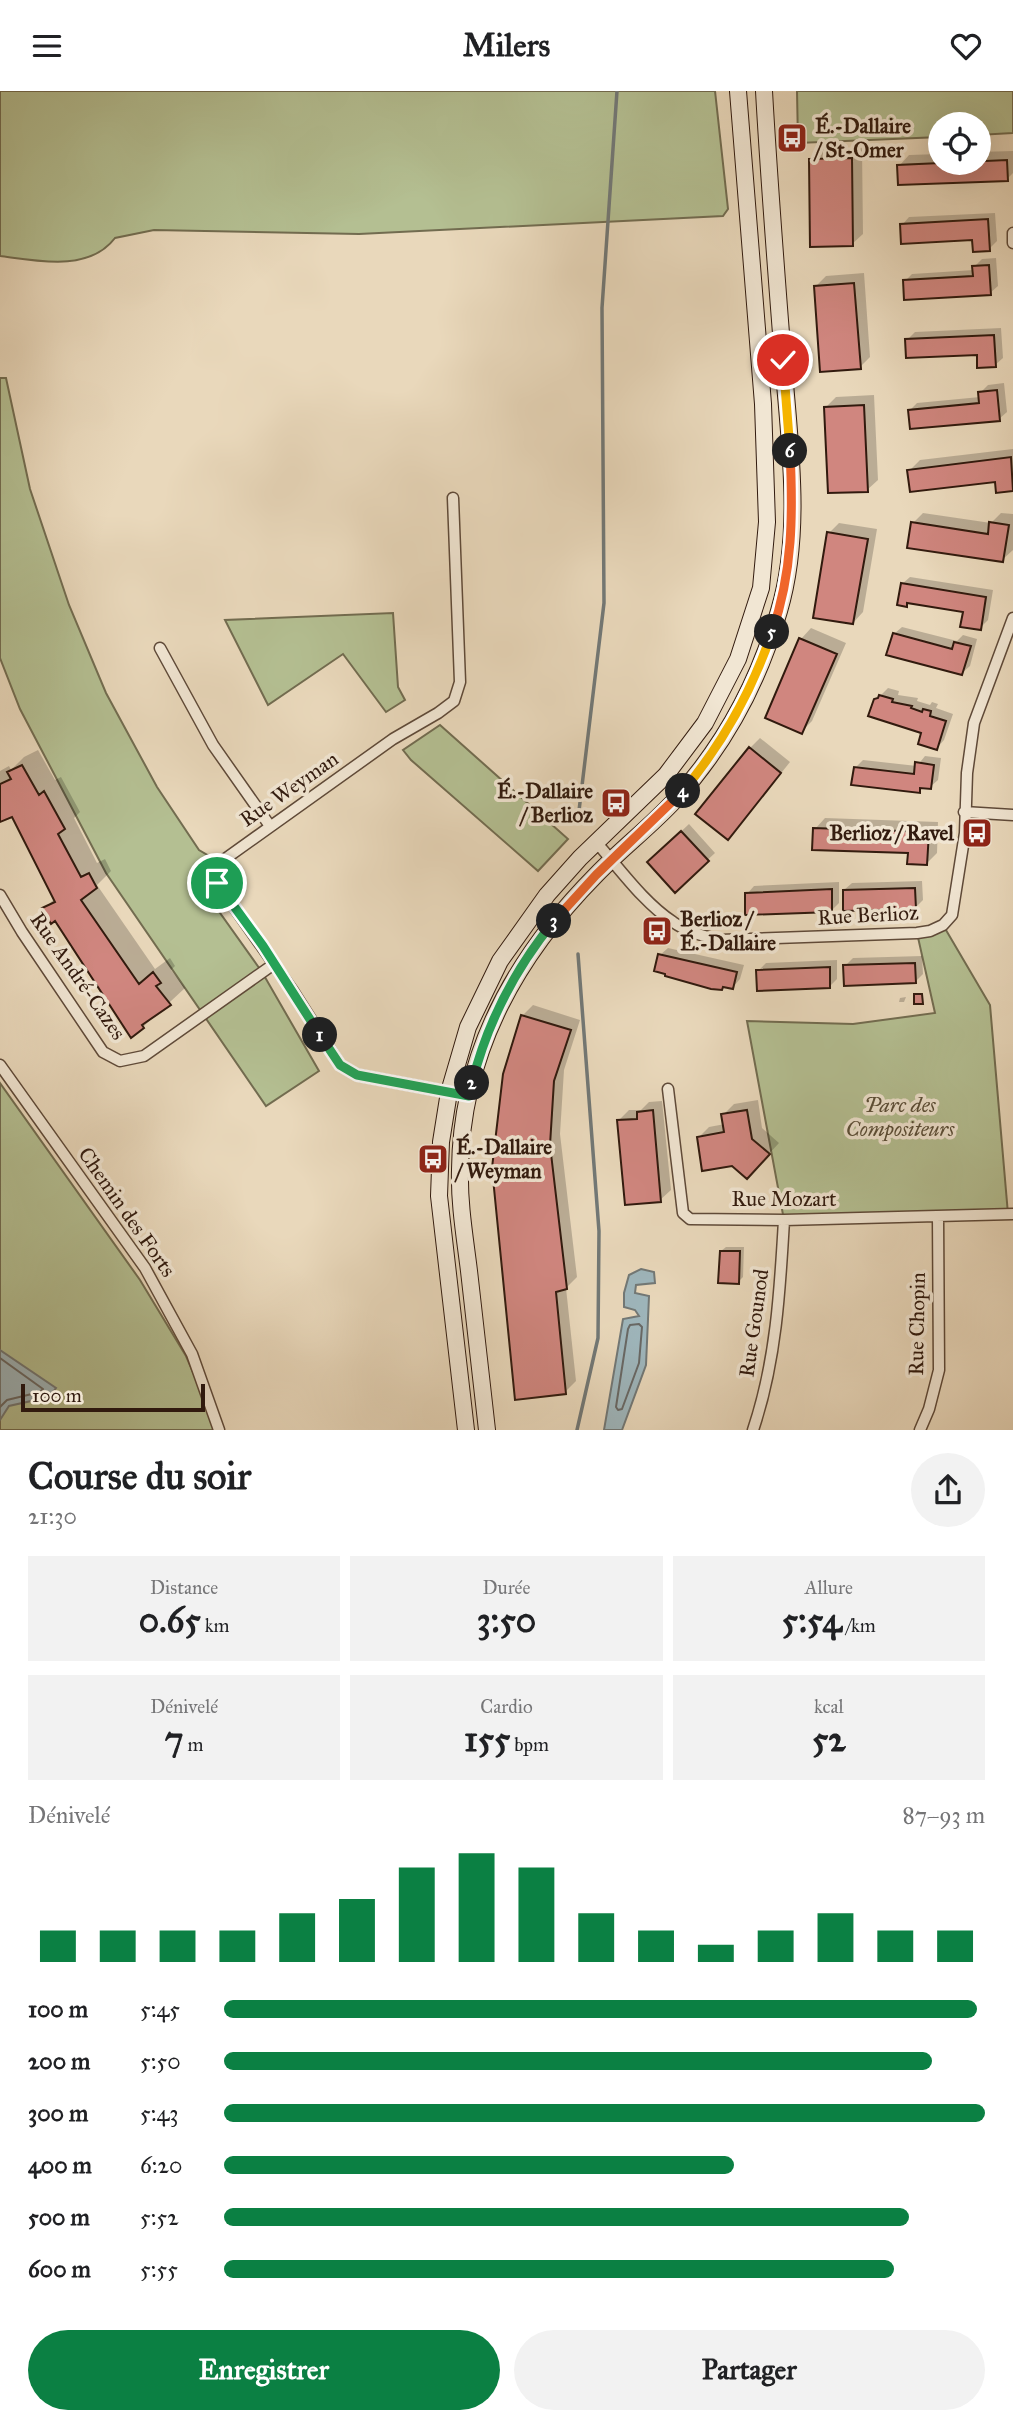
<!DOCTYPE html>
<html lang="fr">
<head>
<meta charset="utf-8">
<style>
  :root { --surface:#fff; --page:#f2f2f2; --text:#202124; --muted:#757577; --accent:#0b8043 }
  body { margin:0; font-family:"IM FELL Great Primer",serif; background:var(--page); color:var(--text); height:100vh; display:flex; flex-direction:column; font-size:26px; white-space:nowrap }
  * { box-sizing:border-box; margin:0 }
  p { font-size:23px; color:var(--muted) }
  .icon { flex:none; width:38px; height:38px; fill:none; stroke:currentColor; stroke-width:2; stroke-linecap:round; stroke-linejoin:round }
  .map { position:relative; height:1339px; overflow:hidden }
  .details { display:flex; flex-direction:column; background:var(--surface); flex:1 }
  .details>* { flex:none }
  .fabs { position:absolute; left:928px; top:21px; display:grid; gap:14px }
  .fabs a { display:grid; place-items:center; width:63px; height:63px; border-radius:50%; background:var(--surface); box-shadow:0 7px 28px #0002; font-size:35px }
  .scale { position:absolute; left:21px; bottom:18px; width:184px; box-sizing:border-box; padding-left:7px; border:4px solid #311a0e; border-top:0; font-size:19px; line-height:24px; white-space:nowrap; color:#311a0e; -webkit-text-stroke:5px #f1e6d3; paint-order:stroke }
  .pin { position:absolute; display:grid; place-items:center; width:60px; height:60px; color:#fff; margin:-30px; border:4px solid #fff; border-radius:50%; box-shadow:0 2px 7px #0007 }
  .km { position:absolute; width:35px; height:35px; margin:-18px; border-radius:50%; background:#222; color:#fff; font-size:19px; line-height:35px; text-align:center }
  .round { display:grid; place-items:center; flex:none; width:74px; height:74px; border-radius:37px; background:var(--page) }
  .headline { display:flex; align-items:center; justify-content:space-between; height:119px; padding:0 28px }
  h1 { font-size:38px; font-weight:700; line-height:52px }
  .figures { display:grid; grid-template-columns:repeat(3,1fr); gap:10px; height:119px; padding:7px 28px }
  .figures div { display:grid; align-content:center; border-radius:0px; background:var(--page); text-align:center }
  .figures b { font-size:35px; font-weight:700 }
  .figures small { font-size:19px; font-weight:400 }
  .figures p { font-size:19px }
  .chart { height:196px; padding:14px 28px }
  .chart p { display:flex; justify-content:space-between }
  .chart svg { width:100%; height:126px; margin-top:7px; stroke:var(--accent); stroke-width:6 }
  .action { display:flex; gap:14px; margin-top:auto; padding:14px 28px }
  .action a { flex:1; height:80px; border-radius:42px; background:var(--accent); color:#fff; font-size:28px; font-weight:700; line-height:80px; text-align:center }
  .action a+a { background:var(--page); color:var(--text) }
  ul { padding:0 28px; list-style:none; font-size:23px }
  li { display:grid; grid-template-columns:112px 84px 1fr; align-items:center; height:52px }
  li i { height:18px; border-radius:9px; background:var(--accent) }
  header { display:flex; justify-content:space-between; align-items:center; height:91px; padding:0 28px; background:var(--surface); font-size:32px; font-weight:700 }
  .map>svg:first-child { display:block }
</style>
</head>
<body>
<header><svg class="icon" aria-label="menu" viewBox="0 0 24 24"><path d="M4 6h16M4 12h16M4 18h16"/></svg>Milers<svg class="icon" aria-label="heart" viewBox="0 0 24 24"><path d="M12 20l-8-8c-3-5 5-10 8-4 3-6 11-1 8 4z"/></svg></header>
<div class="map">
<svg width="1013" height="1339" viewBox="0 0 1013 1339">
  <rect width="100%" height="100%" fill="#e9d8bb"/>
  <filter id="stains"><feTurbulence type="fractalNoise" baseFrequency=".00286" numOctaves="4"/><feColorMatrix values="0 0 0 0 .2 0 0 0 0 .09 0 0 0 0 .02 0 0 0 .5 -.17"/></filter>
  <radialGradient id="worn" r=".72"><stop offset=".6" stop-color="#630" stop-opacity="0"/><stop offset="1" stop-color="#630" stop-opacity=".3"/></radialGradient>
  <!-- green -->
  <path fill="#b4bf92" stroke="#726c50" stroke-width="2" d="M0,0H715L728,118L723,125L359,143L154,139L115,147C89,181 38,170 0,165Z
    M797,0H1013V42L978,44V33H940V46L798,52Z
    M0,287H6L30,398L69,514L106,602L157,696L199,759L209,765L203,788L208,805L262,881L319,980L266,1015L106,782L20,618L0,567Z
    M393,522L398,596L405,609L386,621L343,563L268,614L225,529Z
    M440,634L568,748L538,780L411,669L403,659Z
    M943,834L990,914L1008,1123L784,1129L747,930L853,933L935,922L917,842Z
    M0,992L140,1189L186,1265L218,1339H0Z"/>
  <!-- water -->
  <path fill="#9eb6bc" stroke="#727876" stroke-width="2" d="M641,1178L654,1181L655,1192L636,1194L635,1202L649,1205L646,1274L622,1339H604L623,1228L639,1225L635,1219L624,1216V1202L629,1184Z
    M0,1259L56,1297L49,1306L9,1315L0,1329Z"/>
  <!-- shadow -->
  <path fill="#0003" d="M862,57L863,143L852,153L810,69L821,58Z
    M1013,60V82L1007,88L899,75L909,64L940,63V72H978V61Z
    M995,122L997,150L989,158L974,147L902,134L909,126Z
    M996,167L998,195L990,202L905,190L912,183L974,179V176L982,168Z
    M864,182L870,266L860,276L816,195L826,185Z
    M1001,237L1003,267L995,274L979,262L907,249L915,241Z
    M1004,292L1007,321L999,328L910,319L917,312L980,306V302L988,294Z
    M874,304L878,389L867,399L826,316L836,306Z
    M1013,358V399L997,400L996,389L909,380L920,369Z
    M923,422L991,432L1001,422L1013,423V459L1002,469L913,432Z
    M839,432L877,438L863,521L853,532L829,442Z
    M910,486L993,499L988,529L980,537L965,520L909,511L906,514L902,493Z
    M902,536L957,550L963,544L977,548L970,575L962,582L894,543Z
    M811,537L846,552L812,630L802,640L801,548Z
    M888,597L899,600L898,604L918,607L917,610L930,614L932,611L938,613L936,617L953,623L944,649L937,657L924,641L876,609Z
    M760,647L790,671L738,736L750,657Z
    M38,659L55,689L61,686L80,721L74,727L97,772L105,768L111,780L97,794L155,878L170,867L175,875L171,879L185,897L143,936L56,828L44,818L55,807L13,723L0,729V680L9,675L11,679L24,666Z
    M925,665L941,667L938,689L930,696H923L919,700L855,677L863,669L917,675Z
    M825,727L938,731L937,762L927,772L909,760L815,738Z
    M689,733L715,762L675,799L649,771Z
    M922,790L923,809L915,817L844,799L852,792Z
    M839,791V812L831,820L747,803L754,795Z
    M668,857L744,874L740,888L733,896L660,864Z
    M922,865L923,883L915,891L845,875L853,867Z
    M837,869V888L830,895L758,880L766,872Z
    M906,906L904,911H899L900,907Z
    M533,914L580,929L564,979L560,1043L577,1186L566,1197L576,1290L565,1301L505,983L523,924Z
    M758,1009L762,1037L779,1052L757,1076L699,1046L709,1036L725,1033L723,1024L734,1013Z
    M662,1010L671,1099L660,1109L619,1029L629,1019H641L649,1011Z
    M726,1156H744L743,1186L738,1191L721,1160Z"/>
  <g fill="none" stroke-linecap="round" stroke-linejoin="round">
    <!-- shore -->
    <path stroke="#686865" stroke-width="2" d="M639,1233L642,1236L639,1272L622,1318L618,1319L616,1316L628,1238L630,1234Z
      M0,1267L43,1298L40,1301L7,1309L0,1316"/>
    <!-- stream -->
    <path stroke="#727876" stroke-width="3.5" d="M578,728L604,512L602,217L617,0
      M577,1339L598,1247L599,1140L578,863"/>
  </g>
  <!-- building -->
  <path fill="#d0867f" stroke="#311a0e" stroke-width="2" d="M852,67L853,155L810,156L809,68Z
    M1007,69L1008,90L898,94L897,74Z
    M988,128L990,160L973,161L972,149L901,153L900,133Z
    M989,174L991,204L904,209L903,189L973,185L972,175Z
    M854,192L861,278L820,281L814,195Z
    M994,244L996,276L977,277V264L906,267L905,248Z
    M997,299L1000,330L910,338L908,319L979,312L978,301Z
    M864,314L868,401L828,402L824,316Z
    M1011,366L1013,400L996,402L995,391L910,401L907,379Z
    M911,431L988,443L989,431L1009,434L1003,471L907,457Z
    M827,441L868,448L853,533L813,527Z
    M901,492L986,506L981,539L960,536L963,521L907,512V516L897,514Z
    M893,542L952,558L954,551L971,555L962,584L886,564Z
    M799,547L837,563L802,643L765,627Z
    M879,604L893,608L892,611L912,615L911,617L922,621L923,618L931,620L930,625L946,630L937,659L918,653L921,642L868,625L874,608L878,607Z
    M749,656L781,682L728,749L695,723Z
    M915,671L934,674L931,698L920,697V702L851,694L854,676L914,683Z
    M22,674L39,704L44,700L65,738L58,743L81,786L89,782L97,797L81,809L139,893L153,881L161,892L156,895L171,914L142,934L144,937L131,947L55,830L51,833L42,817L55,811L12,726L0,731V693L11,688L7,681Z
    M813,737L929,741L927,774L907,773L908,762L812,759Z
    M681,740L709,770L675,802L647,771Z
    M915,797L916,818L843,820V799Z
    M832,798V821L745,824V802Z
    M658,863L737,881L733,898L723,896L722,899L711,898L665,885V883L654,880Z
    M915,872L916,892L844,895L843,874Z
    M830,876V897L757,900L756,879Z
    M914,903H922L923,913H914Z
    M521,924L571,939L554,990L550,1054L567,1198L556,1201L566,1303L515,1309L492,1077L503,983Z
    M653,1019L661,1111L625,1114L617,1029L637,1028V1021Z
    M747,1019L752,1048L770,1063L747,1088L732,1075L702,1080L697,1046L724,1041L721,1023Z
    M720,1160H740L739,1193L718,1192Z"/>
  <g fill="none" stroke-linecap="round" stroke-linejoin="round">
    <!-- street casing -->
    <g stroke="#5f4a39" stroke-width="13">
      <path id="street" d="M1013,142V152
        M453,407L460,591L454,610L438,622L393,648L225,768L216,782L217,792L293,900L340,974L357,984L469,1005
        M160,557L213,654L270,735
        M964,721L1013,724
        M596,751C620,778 643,811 673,831C687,841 704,845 720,849L917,842L930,840L943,834L952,824L965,742L967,682L974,632L1013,527
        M0,804L22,841L103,961L120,970L144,965L274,873
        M0,974L145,1177L192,1263L219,1339
        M668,998L683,1122L690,1128L784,1129L1013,1123
        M753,1339C776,1271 780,1200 784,1129
        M920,1339L929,1318L939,1279L938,1125"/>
    </g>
    <!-- secondary casing -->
    <g stroke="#311a0e" stroke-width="18">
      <path id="secondary" d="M466,1339L439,1105L441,1051L449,1001L468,936L500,870L547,804L580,767L666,684L705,632L738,568L761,497L767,431L763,313L738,0
        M487,1339C481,1286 475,1233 469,1180C465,1147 459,1113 460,1079C461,963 516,865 596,784C621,758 650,736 675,709C724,655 759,590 779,520C803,439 789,350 783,268C776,179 769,89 764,0"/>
    </g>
    <!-- street -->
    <use href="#street" stroke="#f1e6d3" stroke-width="10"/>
    <!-- secondary -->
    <use href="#secondary" stroke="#f1e6d3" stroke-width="16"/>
  </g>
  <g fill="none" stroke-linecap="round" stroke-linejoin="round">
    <!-- split-1 casing -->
    <g stroke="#fff" stroke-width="14">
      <path id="split-1" d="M217,792L263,855L320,944"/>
    </g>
    <!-- split-2 casing -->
    <g stroke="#fff" stroke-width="14">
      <path id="split-2" d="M320,944L340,974L357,984L469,1005L472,992"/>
    </g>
    <!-- split-3 casing -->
    <g stroke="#fff" stroke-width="14">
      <path id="split-3" d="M472,992C487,932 515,878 554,830"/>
    </g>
    <!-- split-4 casing -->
    <g stroke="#fff" stroke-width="14">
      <path id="split-4" d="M554,830L596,784L683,700"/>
    </g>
    <!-- split-5 casing -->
    <g stroke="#fff" stroke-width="14">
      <path id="split-5" d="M683,700C723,652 752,600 772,541"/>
    </g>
    <!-- split-6 casing -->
    <g stroke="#fff" stroke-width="14">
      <path id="split-6" d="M772,541C793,481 793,422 790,360"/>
    </g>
    <!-- split-7 casing -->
    <g stroke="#fff" stroke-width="14">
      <path id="split-7" d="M783,269L790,360"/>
    </g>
    <!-- split-1 -->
    <use href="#split-1" stroke="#22a559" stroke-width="9"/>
    <!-- split-2 -->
    <use href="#split-2" stroke="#22a559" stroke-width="9"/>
    <!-- split-3 -->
    <use href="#split-3" stroke="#22a559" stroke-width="9"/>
    <!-- split-4 -->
    <use href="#split-4" stroke="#f0652b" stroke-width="9"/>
    <!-- split-5 -->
    <use href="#split-5" stroke="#f5b400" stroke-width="9"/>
    <!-- split-6 -->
    <use href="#split-6" stroke="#f0652b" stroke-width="9"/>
    <!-- split-7 -->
    <use href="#split-7" stroke="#f5b400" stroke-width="9"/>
  </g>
  <!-- icons -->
  <defs>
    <g id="bus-square" transform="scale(1.575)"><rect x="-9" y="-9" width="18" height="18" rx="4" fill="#8f2418" stroke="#f1e6d3"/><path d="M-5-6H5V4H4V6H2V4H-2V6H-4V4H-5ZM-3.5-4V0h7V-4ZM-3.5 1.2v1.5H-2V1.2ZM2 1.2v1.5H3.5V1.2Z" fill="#fff"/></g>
  </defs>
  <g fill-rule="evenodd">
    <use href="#bus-square" x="792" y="47"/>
    <use href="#bus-square" x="616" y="712"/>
    <use href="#bus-square" x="977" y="742"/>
    <use href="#bus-square" x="657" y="840"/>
    <use href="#bus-square" x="433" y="1068"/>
  </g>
  <g text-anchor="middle" stroke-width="7" stroke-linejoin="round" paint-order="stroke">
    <!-- poi labels -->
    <g font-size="21" font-weight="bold" fill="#311a0e" stroke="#f1e6d3" text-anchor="start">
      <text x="815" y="42">É.-Dallaire<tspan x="815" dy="24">/ St-Omer</tspan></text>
      <text x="593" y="707" text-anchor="end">É.-Dallaire<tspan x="593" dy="24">/ Berlioz</tspan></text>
      <text x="954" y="749" text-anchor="end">Berlioz / Ravel</text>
      <text x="680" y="835">Berlioz /<tspan x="680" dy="24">É.-Dallaire</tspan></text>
      <text x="456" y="1063">É.-Dallaire<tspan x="456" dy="24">/ Weyman</tspan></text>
    </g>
    <!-- street labels -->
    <g font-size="21" fill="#311a0e" stroke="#f1e6d3">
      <text transform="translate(289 698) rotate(-35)" y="7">Rue Weyman</text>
      <text transform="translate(868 824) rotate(-3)" y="7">Rue Berlioz</text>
      <text transform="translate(78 885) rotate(55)" y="7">Rue André-Cazes</text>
      <text x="784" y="1115">Rue Mozart</text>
      <text transform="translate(127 1121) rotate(55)" y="7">Chemin des Forts</text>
      <text transform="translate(754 1232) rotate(-82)" y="7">Rue Gounod</text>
      <text transform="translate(917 1233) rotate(-89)" y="7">Rue Chopin</text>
    </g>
    <!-- park labels -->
    <g font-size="21" font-style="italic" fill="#584c36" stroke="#f1e6d3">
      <text x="900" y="1021">Parc des<tspan x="900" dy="24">Compositeurs</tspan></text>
    </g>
  </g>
  <rect width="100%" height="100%" filter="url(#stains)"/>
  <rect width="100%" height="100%" fill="url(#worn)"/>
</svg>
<div class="fabs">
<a><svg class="icon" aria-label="locate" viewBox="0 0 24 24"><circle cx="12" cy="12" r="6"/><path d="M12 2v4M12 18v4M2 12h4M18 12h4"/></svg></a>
</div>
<div class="scale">100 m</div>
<div class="pin" style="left:217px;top:792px;background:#1e9e55"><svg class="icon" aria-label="arrive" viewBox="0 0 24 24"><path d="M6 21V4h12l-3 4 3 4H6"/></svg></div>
<div class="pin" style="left:783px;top:269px;background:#d93025"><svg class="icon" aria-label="check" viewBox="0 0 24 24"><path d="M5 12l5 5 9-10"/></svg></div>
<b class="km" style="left:320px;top:944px">1</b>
<b class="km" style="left:472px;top:992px">2</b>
<b class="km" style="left:554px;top:830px">3</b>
<b class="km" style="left:683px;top:700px">4</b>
<b class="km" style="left:772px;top:541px">5</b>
<b class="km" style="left:790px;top:360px">6</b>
</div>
<section class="details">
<div class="headline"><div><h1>Course du soir</h1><p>21:30</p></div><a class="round"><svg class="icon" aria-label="share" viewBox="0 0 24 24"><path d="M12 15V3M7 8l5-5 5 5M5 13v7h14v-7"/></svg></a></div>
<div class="figures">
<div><p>Distance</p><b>0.65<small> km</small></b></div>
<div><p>Durée</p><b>3:50</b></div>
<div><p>Allure</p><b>5:54<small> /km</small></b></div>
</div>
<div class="figures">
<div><p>Dénivelé</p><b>7<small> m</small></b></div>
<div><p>Cardio</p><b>155<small> bpm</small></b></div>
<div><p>kcal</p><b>52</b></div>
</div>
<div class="chart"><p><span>Dénivelé</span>87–93 m</p>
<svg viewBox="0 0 160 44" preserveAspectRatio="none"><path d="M5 44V33M15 44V33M25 44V33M35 44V33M45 44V27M55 44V22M65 44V11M75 44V6M85 44V11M95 44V27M105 44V33M115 44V38M125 44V33M135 44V27M145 44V33M155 44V33"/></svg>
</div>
<ul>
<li><b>100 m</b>5:45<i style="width:99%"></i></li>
<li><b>200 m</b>5:50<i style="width:93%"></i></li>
<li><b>300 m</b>5:43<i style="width:100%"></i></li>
<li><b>400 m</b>6:20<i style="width:67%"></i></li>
<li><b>500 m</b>5:52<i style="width:90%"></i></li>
<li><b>600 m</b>5:55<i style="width:88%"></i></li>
</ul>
<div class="action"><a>Enregistrer</a><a>Partager</a></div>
</section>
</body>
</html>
